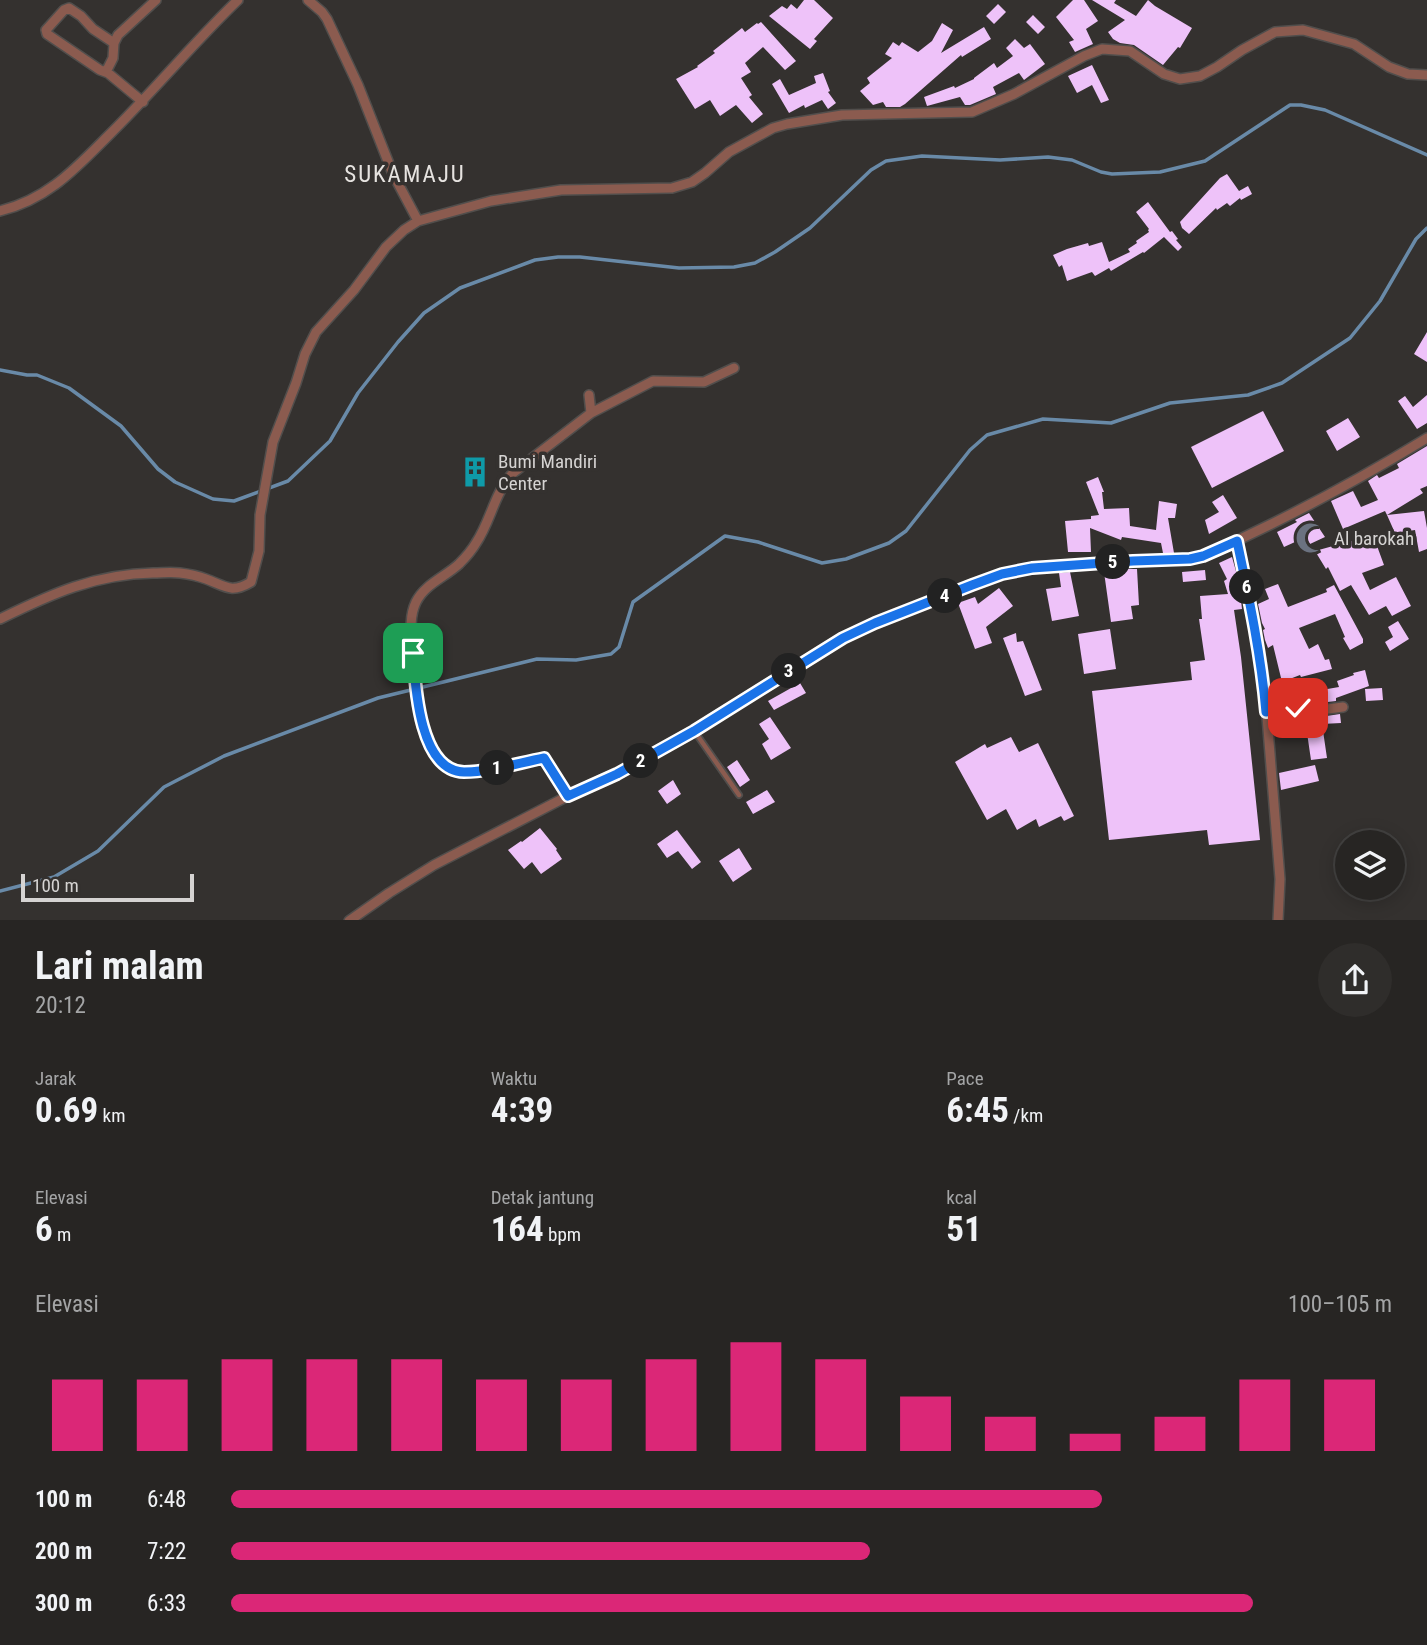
<!DOCTYPE html>
<html lang="id">
<head>
<meta charset="utf-8">
<style>
  :root { --surface:#272523; --page:#2f2d2b; --text:#f1f3f6; --muted:#a4a5a6; --line:#434241; --accent:#db2777 }
  body { margin:0; font-family:"Roboto Condensed",sans-serif; background:var(--page); color:var(--text); height:100vh; display:flex; flex-direction:column; font-size:26px; white-space:nowrap }
  * { box-sizing:border-box; margin:0 }
  p { font-size:23px; color:var(--muted) }
  .icon { flex:none; width:38px; height:38px; fill:none; stroke:currentColor; stroke-width:2; stroke-linecap:round; stroke-linejoin:round }
  .map { position:relative; height:920px; overflow:hidden }
  .panel { display:flex; flex-direction:column; background:var(--surface); flex:1 }
  .panel>* { flex:none }
  .tools { position:absolute; left:1335px; top:830px; display:grid; gap:14px }
  .tools a { display:grid; place-items:center; width:70px; height:70px; border-radius:50%; background:var(--surface); box-shadow:0 4px 18px #0003,0 0 0 2px var(--line); font-size:35px }
  .scale { position:absolute; left:21px; bottom:18px; width:173px; box-sizing:border-box; padding-left:7px; border:4px solid #d5d3d2; border-top:0; font-size:19px; line-height:24px; white-space:nowrap; color:#d5d3d2; -webkit-text-stroke:5px #34312f; paint-order:stroke }
  .pin { position:absolute; display:grid; place-items:center; width:60px; height:60px; color:#fff; margin:-30px; border-radius:14px; box-shadow:0 4px 10px #0006 }
  .km { position:absolute; width:35px; height:35px; margin:-18px; border-radius:50%; background:#222; color:#fff; font-size:19px; line-height:35px; text-align:center }
  .round { display:grid; place-items:center; flex:none; width:74px; height:74px; border-radius:37px; background:var(--page) }
  .summary { display:flex; align-items:center; justify-content:space-between; height:119px; padding:0 35px }
  h1 { font-size:38px; font-weight:700; line-height:52px }
  .metrics { display:grid; grid-template-columns:repeat(3,1fr); gap:10px; height:119px; padding:7px 35px }
  .metrics div { display:grid; align-content:center }
  .metrics b { font-size:35px; font-weight:700 }
  .metrics small { font-size:19px; font-weight:400 }
  .metrics p { font-size:19px }
  .chart { height:196px; padding:14px 35px }
  .chart p { display:flex; justify-content:space-between }
  .chart svg { width:100%; height:126px; margin-top:7px; stroke:var(--accent); stroke-width:6 }
  ul { padding:0 35px; list-style:none; font-size:23px }
  li { display:grid; grid-template-columns:112px 84px 1fr; align-items:center; height:52px }
  li i { height:18px; border-radius:9px; background:var(--accent) }
  .map>svg:first-child { display:block }
</style>
</head>
<body>
<div class="map">
<svg width="1427" height="921" viewBox="0 0 1427 921">
  <rect width="100%" height="100%" fill="#34312f"/>
  <g fill="none" stroke-linecap="round" stroke-linejoin="round">
    <!-- stream -->
    <path stroke="#698aa8" stroke-width="3.5" d="M0,370L27,375H37L69,388L121,426L158,469L175,482L213,499L234,501L288,481L330,441L358,393L398,342L424,313L460,288L535,260L558,257H580L679,268L734,267L755,263L775,252L810,228L871,170L886,161L922,156L1000,160L1048,157L1072,160L1101,172L1112,174L1160,172L1205,161L1290,105H1301L1325,110L1427,155
      M0,891L54,877L98,851L164,787L224,756L378,698L537,659L576,660L611,654L619,647L633,602L725,536L758,542L822,563L846,559L889,543L906,531L970,450L987,435L1043,419L1111,423L1170,403L1248,395L1282,383L1350,338L1380,301L1416,239L1427,228"/>
  </g>
  <!-- building -->
  <path fill="#eec2f9" d="M804,0H814L833,18L814,39L817,41L810,49L769,16L782,6L787,9L791,4L797,9Z
    M1073,0H1084L1098,21L1086,29L1093,44L1075,52L1069,42L1074,40L1056,17Z
    M1092,0H1116L1114,3L1136,16L1148,0L1155,6L1192,28L1180,48L1178,47L1163,65L1134,45L1120,43L1113,39L1108,32L1125,20Z
    M998,4L1006,12L994,24L986,16Z
    M1033,15L1045,27L1038,34L1026,22Z
    M761,22L796,61L785,70L763,47L745,63L751,72L741,78L752,95L749,97L763,114L752,123L736,105L720,116L710,100L695,109L676,79L698,67L697,66L715,53L713,51L742,28L745,32L757,23L758,24Z
    M942,23L953,30L941,53L984,27L991,39L962,57L961,55L905,104L900,107H886L883,102L873,105L860,91L870,83L867,78L892,58L885,54L893,42L899,46L902,42L918,52L932,41Z
    M1015,39L1024,48L1030,44L1045,64L1024,80L1019,73L993,87L996,94L970,105H965L960,97L927,106L924,97L954,86L955,88L974,79V78L994,63L997,68L1013,56L1006,48Z
    M1092,65L1109,100L1101,103L1092,85L1077,93L1068,76Z
    M823,73L830,91L828,92L836,103L828,109L822,100L805,108L804,105L789,113L772,84L780,79L789,95L816,83L814,76Z
    M1227,174L1239,191L1248,186L1252,194L1241,200L1240,198L1230,206L1227,203L1217,210L1216,208L1189,234L1182,228L1180,222L1220,178Z
    M1148,202L1170,232L1172,231L1178,239L1176,240L1182,247L1178,251L1164,237L1144,253L1143,252L1111,271L1109,268L1095,276L1092,272L1067,281L1062,265L1059,267L1053,255L1067,249L1088,243L1089,246L1102,242L1109,262L1130,252L1128,249L1137,243L1136,241L1149,232L1148,230L1149,229L1136,212Z
    M1427,332V362L1414,354Z
    M1427,395V423L1417,429L1398,401L1405,396L1413,407Z
    M1263,411L1284,451L1212,488L1191,447Z
    M1348,418L1360,437L1337,451L1326,431Z
    M1427,446V486L1420,489L1423,493L1387,515L1385,511L1343,529L1331,501L1353,491L1361,507L1378,500L1368,481L1377,475L1379,478L1399,468L1397,464Z
    M475,462L484,475L475,481L466,469Z
    M1098,477L1104,492H1102L1104,509L1129,508L1130,526L1156,530L1159,501L1177,504L1175,518H1168L1174,553H1163L1161,543L1122,537L1121,540L1090,528L1091,552H1068L1065,521L1091,519V516L1099,515L1086,482Z
    M1223,495L1237,518L1209,534L1205,520L1219,512L1212,502Z
    M1424,511L1427,528V549L1419,552L1415,530L1395,533L1387,515Z
    M1309,513L1325,537L1310,544L1306,537L1284,547L1277,532L1297,522L1295,520Z
    M1373,535L1384,565L1362,573L1370,590L1396,577L1411,606L1392,616L1386,606L1369,615L1351,585L1340,591L1328,567L1326,569L1315,551Z
    M1232,557L1239,582L1242,609L1234,610L1241,657L1260,840L1209,845L1207,830L1109,840L1092,691L1192,680L1190,662L1205,660L1199,619H1202L1200,596L1228,594L1224,581L1227,579L1219,563Z
    M1127,569H1137L1139,605L1131,606L1133,619L1111,622L1104,572Z
    M1205,570L1206,580L1183,582L1182,572Z
    M1070,572L1079,616L1052,621L1046,589L1061,587L1059,573Z
    M1278,584L1288,607L1327,592L1326,589L1334,585L1363,639V643L1350,650L1343,638L1345,637L1335,614L1299,628L1309,649L1318,644L1325,660L1329,659L1332,669L1301,677L1300,675L1282,682L1273,645L1268,648L1265,640L1263,630L1265,629L1262,623L1258,604L1269,599L1265,589Z
    M999,588L1013,606L986,627L992,643L975,649L958,603L975,597L978,604Z
    M1398,621L1409,639L1390,651L1385,642L1393,637L1388,627Z
    M1110,629L1116,669L1084,674L1078,634Z
    M1016,633L1017,642L1023,641L1042,690L1025,696L1003,638Z
    M1365,670L1369,686L1336,698V701L1311,704L1310,692L1339,687L1337,681L1354,675L1353,673Z
    M800,683L806,693L774,710L768,701Z
    M1382,688L1383,700L1366,701L1365,689Z
    M1298,714L1302,718L1306,719L1340,714L1341,723L1322,724L1327,758L1311,760L1306,726L1281,733L1276,718L1282,717V719Z
    M770,717L791,748L771,760L762,744L769,739L759,724Z
    M1011,737L1019,752L1038,743L1074,816L1064,821L1061,816L1039,827L1036,819L1017,830L1006,809L987,820L955,762L985,744L987,748Z
    M737,760L750,780L740,787L727,767Z
    M1315,765L1319,781L1281,790L1279,773Z
    M673,780L681,794L667,804L658,791Z
    M767,790L775,802L753,814L746,802Z
    M540,828L557,849L556,850L562,859L541,874L532,862L524,869L508,850L521,841L522,842Z
    M677,830L701,862L692,869L678,851L667,858L657,844Z
    M739,848L752,869L733,882L719,861Z"/>
  <g fill="none" stroke-linecap="round" stroke-linejoin="round">
    <!-- lane casing -->
    <g stroke="#514e4c" stroke-width="8">
      <path id="lane" d="M695,732L739,795"/>
    </g>
    <!-- street casing -->
    <g stroke="#514e4c" stroke-width="12">
      <path id="street" d="M308,0L322,12L327,19L358,85L393,174L418,221
        M114,43L93,29L81,16L69,8L64,10L46,30L47,34L100,70L108,73L143,102
        M106,72L113,58L114,43L118,35L156,0
        M0,211C48,199 75,169 108,136C153,92 193,43 238,0
        M591,413L653,381L704,382L734,368
        M1237,541L1254,617L1264,679L1280,879L1278,921
        M0,619C51,594 95,574 153,573C162,573 171,572 180,573C188,574 198,576 206,579C225,586 231,594 251,582L259,551L260,515L273,442L296,383L305,354L316,332L354,290L386,247L404,230L418,221L491,201L561,190L672,188L692,182L705,173L729,152L773,128L787,124L842,115L972,112L1014,94L1084,56L1102,49L1130,51L1164,74L1180,79L1200,76L1217,67L1242,50L1275,32L1303,30L1354,44L1389,67L1408,74L1427,75
        M1266,712L1301,707L1305,712L1343,707
        M568,796L544,758C524,762 472,777 454,770C417,755 415,688 413,655C412,637 408,619 416,602C425,584 445,577 459,564C465,558 472,550 476,543C491,521 494,493 513,473L591,413L589,395
        M349,921L389,893L434,865L568,796L639,762L694,731L820,651L843,638L875,623L990,578L1016,571L1054,566L1190,559L1203,556C1280,522 1355,482 1427,438"/>
    </g>
    <!-- lane -->
    <use href="#lane" stroke="#8b5b4f" stroke-width="4.5"/>
    <!-- street -->
    <use href="#street" stroke="#8b5b4f" stroke-width="9"/>
  </g>
  <g fill="none" stroke-linecap="round" stroke-linejoin="round">
    <!-- route casing -->
    <g stroke="#fff" stroke-width="14">
      <path id="route" d="M413,653C415,684 419,771 464,772C490,772 518,763 544,758L568,796L617,774L694,731L843,638L875,623L972,585L1002,574L1032,568L1133,561L1190,559L1203,556L1237,541C1249,598 1261,654 1266,712L1298,708"/>
    </g>
    <!-- route -->
    <use href="#route" stroke="#1a73e8" stroke-width="9"/>
  </g>
  <!-- icons -->
  <defs>
    <g id="building-bare" transform="scale(2.415)"><path d="M-4-6H4V6H1V3H-1V6H-4ZM-2.5-4.3h1.7v1.8h-1.7ZM.8-4.3h1.7v1.8H.8ZM-2.5-1h1.7V.8h-1.7ZM.8-1h1.7V.8H.8Z" fill="#0f9aa8" stroke="#34312f" stroke-width="2.5" paint-order="stroke"/></g>
    <g id="mosque-bare" transform="scale(2.415)"><path d="M3.5-4.9A6 6 0 1 0 3.5 4.9A5 5 0 1 1 3.5-4.9Z" fill="#6b7280" stroke="#34312f" stroke-width="2.5" paint-order="stroke"/></g>
  </defs>
  <g fill-rule="evenodd">
    <use href="#building-bare" x="475" y="472"/>
    <use href="#mosque-bare" x="1311" y="538"/>
  </g>
  <g text-anchor="middle" stroke-width="7" stroke-linejoin="round" paint-order="stroke">
    <!-- poi labels -->
    <g font-size="19" fill="#d5d3d2" stroke="#34312f" text-anchor="start">
      <text x="498" y="468">Bumi Mandiri<tspan x="498" dy="22">Center</tspan></text>
      <text x="1334" y="545">Al barokah</text>
    </g>
    <!-- quarter labels -->
    <g font-size="23" letter-spacing="2" fill="#e6e3e0" stroke="#34312f">
      <text x="405" y="182">SUKAMAJU</text>
    </g>
  </g>
</svg>
<div class="tools">
<a><svg class="icon" aria-label="layers" viewBox="0 0 24 24"><path d="M12 4l9 5-9 5-9-5zM3 14l9 5 9-5"/></svg></a>
</div>
<div class="scale">100 m</div>
<div class="pin" style="left:413px;top:653px;background:#1e9e55"><svg class="icon" aria-label="arrive" viewBox="0 0 24 24"><path d="M6 21V4h12l-3 4 3 4H6"/></svg></div>
<div class="pin" style="left:1298px;top:708px;background:#d93025"><svg class="icon" aria-label="check" viewBox="0 0 24 24"><path d="M5 12l5 5 9-10"/></svg></div>
<b class="km" style="left:497px;top:768px">1</b>
<b class="km" style="left:641px;top:761px">2</b>
<b class="km" style="left:789px;top:671px">3</b>
<b class="km" style="left:945px;top:596px">4</b>
<b class="km" style="left:1113px;top:562px">5</b>
<b class="km" style="left:1247px;top:587px">6</b>
</div>
<section class="panel">
<div class="summary"><div><h1>Lari malam</h1><p>20:12</p></div><a class="round"><svg class="icon" aria-label="share" viewBox="0 0 24 24"><path d="M12 15V3M7 8l5-5 5 5M5 13v7h14v-7"/></svg></a></div>
<div class="metrics">
<div><p>Jarak</p><b>0.69<small> km</small></b></div>
<div><p>Waktu</p><b>4:39</b></div>
<div><p>Pace</p><b>6:45<small> /km</small></b></div>
</div>
<div class="metrics">
<div><p>Elevasi</p><b>6<small> m</small></b></div>
<div><p>Detak jantung</p><b>164<small> bpm</small></b></div>
<div><p>kcal</p><b>51</b></div>
</div>
<div class="chart"><p><span>Elevasi</span>100–105 m</p>
<svg viewBox="0 0 160 44" preserveAspectRatio="none"><path d="M5 44V19M15 44V19M25 44V12M35 44V12M45 44V12M55 44V19M65 44V19M75 44V12M85 44V6M95 44V12M105 44V25M115 44V32M125 44V38M135 44V32M145 44V19M155 44V19"/></svg>
</div>
<ul>
<li><b>100 m</b>6:48<i style="width:75%"></i></li>
<li><b>200 m</b>7:22<i style="width:55%"></i></li>
<li><b>300 m</b>6:33<i style="width:88%"></i></li>
</ul>
</section>
</body>
</html>
